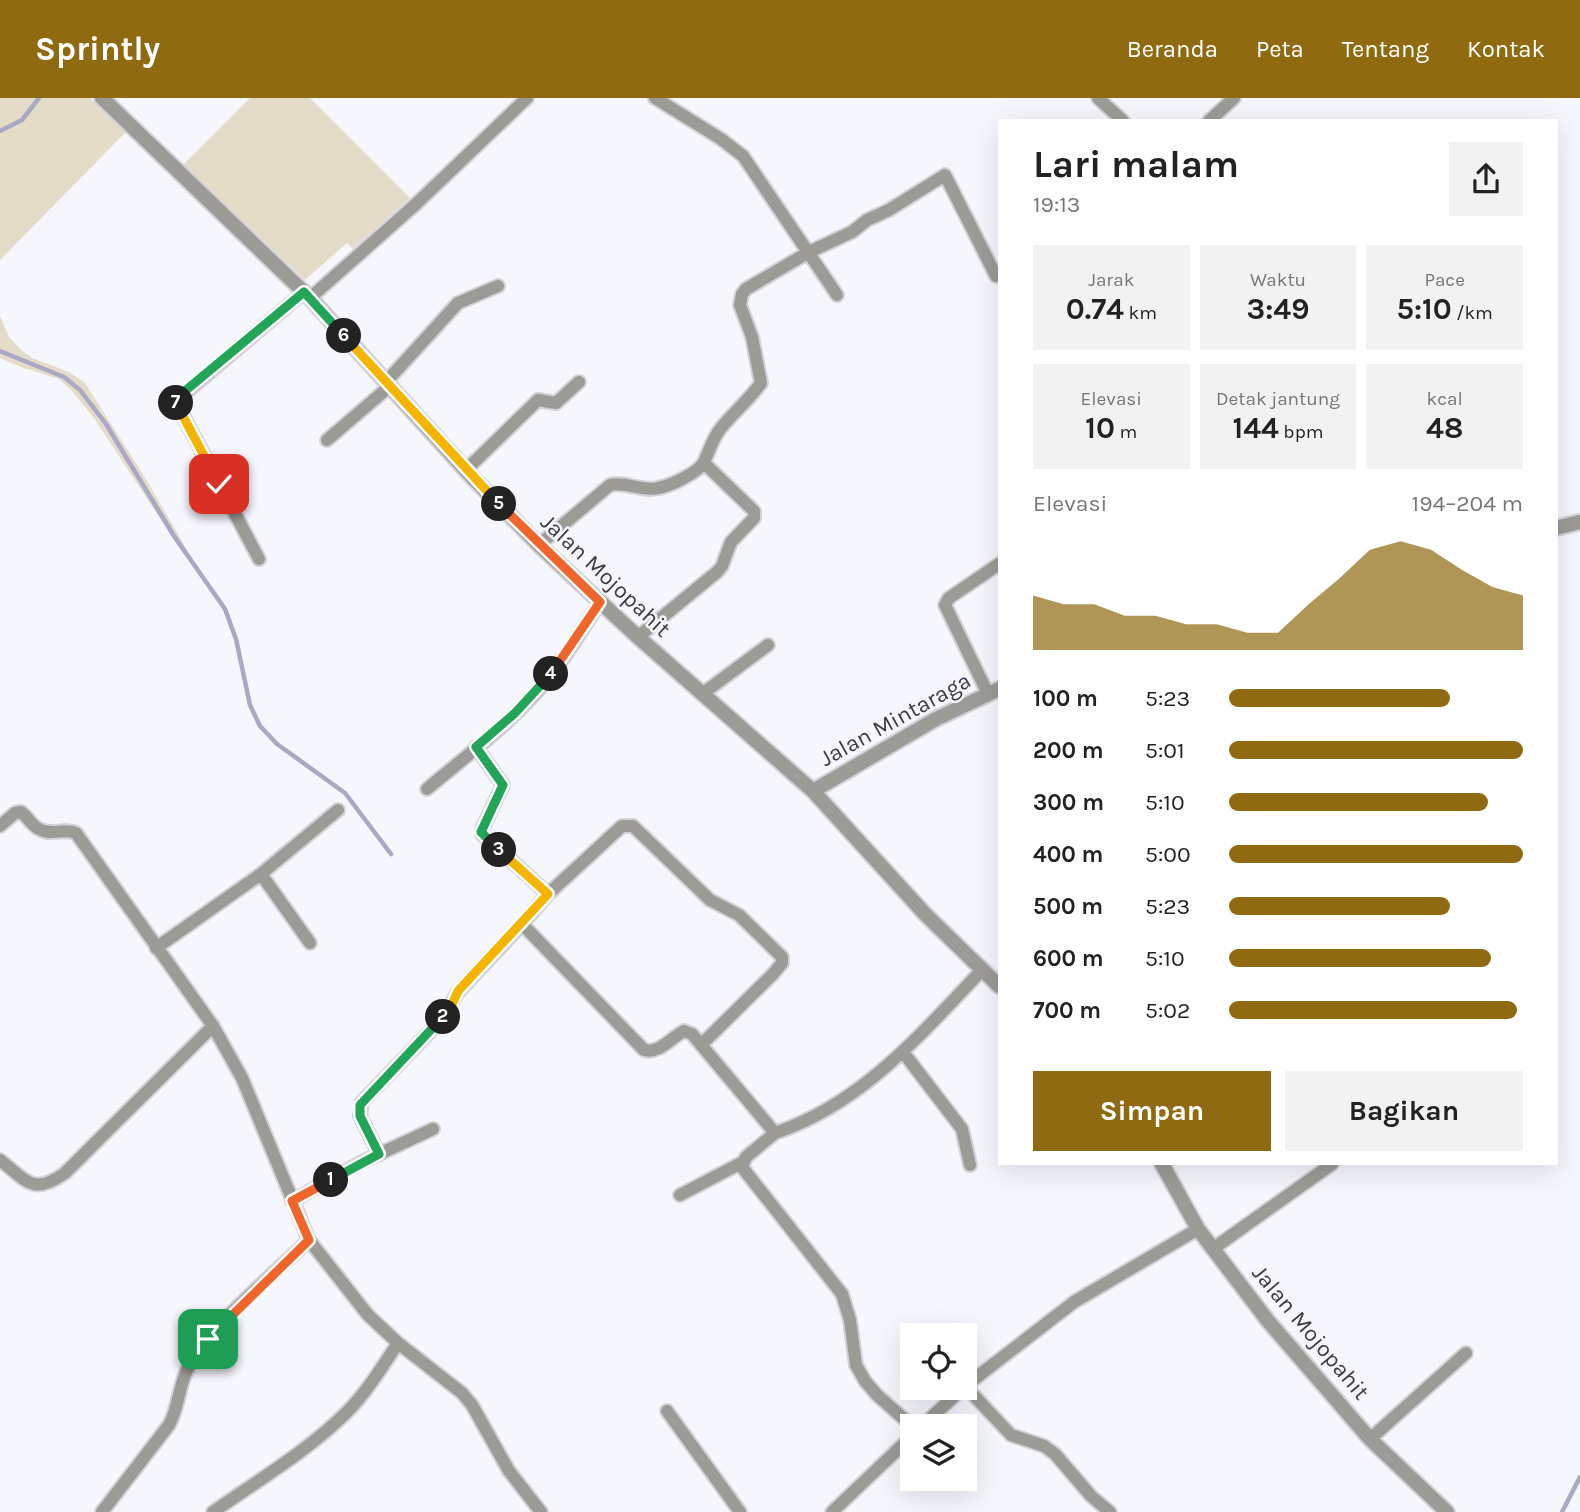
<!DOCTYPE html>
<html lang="id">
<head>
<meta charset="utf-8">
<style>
  :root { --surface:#fff; --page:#f2f2f2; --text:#222; --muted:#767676; --accent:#906a10 }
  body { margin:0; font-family:Karla,sans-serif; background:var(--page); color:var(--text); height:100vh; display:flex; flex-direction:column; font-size:26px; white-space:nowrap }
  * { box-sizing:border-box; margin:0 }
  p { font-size:23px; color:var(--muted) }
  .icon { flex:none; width:38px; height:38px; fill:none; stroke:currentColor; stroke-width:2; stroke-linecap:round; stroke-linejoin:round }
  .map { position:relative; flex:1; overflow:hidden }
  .sheet { position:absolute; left:998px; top:21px; width:560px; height:1046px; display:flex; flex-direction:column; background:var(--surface); border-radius:0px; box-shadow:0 7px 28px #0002 }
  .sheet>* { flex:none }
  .controls { position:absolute; left:900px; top:1225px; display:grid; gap:14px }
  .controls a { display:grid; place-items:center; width:77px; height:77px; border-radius:0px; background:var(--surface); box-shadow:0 7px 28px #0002; font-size:35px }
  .pin { position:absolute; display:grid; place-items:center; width:60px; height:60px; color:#fff; margin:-30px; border-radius:14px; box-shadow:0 4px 10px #0006 }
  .km { position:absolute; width:35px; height:35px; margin:-18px; border-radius:50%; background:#222; color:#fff; font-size:19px; line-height:35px; text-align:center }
  .round { display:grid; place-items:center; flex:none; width:74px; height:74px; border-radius:0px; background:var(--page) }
  .summary { display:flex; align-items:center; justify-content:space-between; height:119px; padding:0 35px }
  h1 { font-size:38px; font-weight:700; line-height:52px }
  .figures { display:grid; grid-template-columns:repeat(3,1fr); gap:10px; height:119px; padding:7px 35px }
  .figures div { display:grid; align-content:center; border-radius:0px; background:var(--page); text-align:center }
  .figures b { font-size:30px; font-weight:700 }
  .figures small { font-size:19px; font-weight:400 }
  .figures p { font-size:19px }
  .chart { height:196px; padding:14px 35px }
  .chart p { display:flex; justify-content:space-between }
  .chart svg { width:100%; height:126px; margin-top:7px; fill:var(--accent); opacity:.7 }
  .button { display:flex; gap:14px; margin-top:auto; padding:14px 35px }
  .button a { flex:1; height:80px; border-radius:0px; background:var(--accent); color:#fff; font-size:28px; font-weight:700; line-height:80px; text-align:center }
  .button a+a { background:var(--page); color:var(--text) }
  ul { padding:0 35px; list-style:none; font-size:23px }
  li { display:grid; grid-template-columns:112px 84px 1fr; align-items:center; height:52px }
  li i { height:18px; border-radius:9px; background:var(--accent) }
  header { display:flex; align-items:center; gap:42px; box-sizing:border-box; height:98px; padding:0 35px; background:var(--accent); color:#fff }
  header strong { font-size:33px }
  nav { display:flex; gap:38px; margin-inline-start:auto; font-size:24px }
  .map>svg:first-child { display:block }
</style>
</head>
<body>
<header>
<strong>Sprintly</strong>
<nav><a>Beranda</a><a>Peta</a><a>Tentang</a><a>Kontak</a></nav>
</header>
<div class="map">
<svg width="1580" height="1414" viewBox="0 0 1580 1414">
  <rect width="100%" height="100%" fill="#f6f6fd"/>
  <!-- green -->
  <path fill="#e5dbc9" d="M0,0H90L126,34L0,162Z
    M250,0H310L410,100L353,151L347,145L305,182L183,67Z
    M0,218L9,239L20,251L32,260L69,274L85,285L146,381L205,483L182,454L94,320L71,292L59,281L21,269L0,260Z"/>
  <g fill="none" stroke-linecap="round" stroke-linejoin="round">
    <!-- stream -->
    <path stroke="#a9a8c5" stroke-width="4.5" d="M0,33L22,22L39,0
      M0,253L64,279L80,292L106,326L174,438L225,511L236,541L250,607L260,628L277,646L345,695L391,756
      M1562,1414L1580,1379"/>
    <!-- minor casing -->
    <g stroke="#d1d1d7" stroke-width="16">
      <path id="minor" d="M655,0L721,41L743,58L837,197
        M1098,0L1123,23
        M1209,23L1234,0
        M310,200L416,106L527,0
        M386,284L458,205L498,188
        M327,342L390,288
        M466,372L538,302L556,305L579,284
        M539,447L610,387C626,383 641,394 658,390C670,388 698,375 704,364C710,352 712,341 721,330C734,314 750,301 761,285L752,239L740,207L742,196L746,191L809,154L852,134L867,122L889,112L945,77L996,178L999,175
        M259,461L179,310L177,302L304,194
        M638,539L717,474L722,468L731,444L754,420V413L704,365
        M702,596L768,547
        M988,596L945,507L949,500L999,466
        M476,649L503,687L483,729L482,736L548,796L622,728H633L710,802L739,817L782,859V865L773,876L701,947
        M427,691C471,654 520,618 555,572C571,550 585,527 600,504
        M0,728L15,715L21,714C28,719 32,728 39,731C50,738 64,730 76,735L213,928L242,980L309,1142L368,1217L398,1245L462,1295L472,1307L509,1373L541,1414
        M261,776L310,845
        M548,796L522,826L644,952C659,956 671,940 684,933L692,936L775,1035L746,1059L742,1069L842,1196L850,1222L856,1267L865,1283L877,1297L912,1328
        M156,850L261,776L338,712
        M903,954L962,1031L970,1067
        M775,1035C862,1006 921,936 982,872
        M379,1056L360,1018L362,1004L446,917L457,895L522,826
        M0,1062C27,1083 33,1098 65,1075L213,928
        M680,1097L743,1064
        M292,1103L362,1064L433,1031
        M1214,1150L1332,1066
        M965,1288L1011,1337L1044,1348L1055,1356L1091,1398L1110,1414
        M964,1289L1074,1204L1198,1131
        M667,1313L740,1414
        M922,1328L963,1290
        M1370,1341L1466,1255
        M102,1414L169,1327C180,1307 178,1286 190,1266C215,1224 273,1177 309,1142
        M213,1414C257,1383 309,1352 347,1314C367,1294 382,1269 398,1245
        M832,1414L912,1338"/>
    </g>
    <!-- tertiary casing -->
    <g stroke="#d1d1d7" stroke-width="18">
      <path id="tertiary" d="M102,0L310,200L472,379L539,447L638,539L813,693L925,816L999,888
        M1556,430L1580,424
        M813,693L936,621L999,591
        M1162,1066L1198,1131L1268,1223L1370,1341L1447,1414"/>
    </g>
    <!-- minor -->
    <use href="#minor" stroke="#9d9b96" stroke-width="12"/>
    <!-- tertiary -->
    <use href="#tertiary" stroke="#9d9b96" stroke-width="14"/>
  </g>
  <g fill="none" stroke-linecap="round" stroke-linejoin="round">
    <!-- split-1 casing -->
    <g stroke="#fff" stroke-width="14">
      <path id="split-1" d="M208,1241L309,1142L292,1103L331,1082"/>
    </g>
    <!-- split-2 casing -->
    <g stroke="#fff" stroke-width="14">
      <path id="split-2" d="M331,1082L379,1056L360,1018V1007L443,919"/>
    </g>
    <!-- split-3 casing -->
    <g stroke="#fff" stroke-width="14">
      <path id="split-3" d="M443,919L450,911L458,893L548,796L499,752"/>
    </g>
    <!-- split-4 casing -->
    <g stroke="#fff" stroke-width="14">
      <path id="split-4" d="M499,752L481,734L503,687L476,649L515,615L551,576"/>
    </g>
    <!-- split-5 casing -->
    <g stroke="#fff" stroke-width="14">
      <path id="split-5" d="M499,406L600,504L551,576"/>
    </g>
    <!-- split-6 casing -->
    <g stroke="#fff" stroke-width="14">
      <path id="split-6" d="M344,238L499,406"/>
    </g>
    <!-- split-7 casing -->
    <g stroke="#fff" stroke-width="14">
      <path id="split-7" d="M176,305L179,298L304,194L344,238"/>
    </g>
    <!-- split-8 casing -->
    <g stroke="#fff" stroke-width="14">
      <path id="split-8" d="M176,305L219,386"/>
    </g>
    <!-- split-1 -->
    <use href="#split-1" stroke="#f0652b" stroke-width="9"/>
    <!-- split-2 -->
    <use href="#split-2" stroke="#22a559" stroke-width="9"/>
    <!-- split-3 -->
    <use href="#split-3" stroke="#f5b400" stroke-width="9"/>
    <!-- split-4 -->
    <use href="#split-4" stroke="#22a559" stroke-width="9"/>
    <!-- split-5 -->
    <use href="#split-5" stroke="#f0652b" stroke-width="9"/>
    <!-- split-6 -->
    <use href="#split-6" stroke="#f5b400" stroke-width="9"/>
    <!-- split-7 -->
    <use href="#split-7" stroke="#22a559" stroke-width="9"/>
    <!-- split-8 -->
    <use href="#split-8" stroke="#f5b400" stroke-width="9"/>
  </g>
  <g text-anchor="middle" stroke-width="5" stroke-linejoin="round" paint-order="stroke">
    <!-- street labels -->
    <g font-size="23" fill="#3c3c41" stroke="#f6f6fd">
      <text transform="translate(606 477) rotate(43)" y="8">Jalan Mojopahit</text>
      <text transform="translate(895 621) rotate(-29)" y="8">Jalan Mintaraga</text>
      <text transform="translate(1311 1234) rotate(50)" y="8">Jalan Mojopahit</text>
    </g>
  </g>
</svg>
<div class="controls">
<a><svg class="icon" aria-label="locate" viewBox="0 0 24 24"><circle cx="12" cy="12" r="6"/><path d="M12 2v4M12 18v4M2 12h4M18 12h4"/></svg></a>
<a><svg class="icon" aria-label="layers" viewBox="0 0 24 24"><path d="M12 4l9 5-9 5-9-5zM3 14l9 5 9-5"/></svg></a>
</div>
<div class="pin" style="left:208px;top:1241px;background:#1e9e55"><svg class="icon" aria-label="arrive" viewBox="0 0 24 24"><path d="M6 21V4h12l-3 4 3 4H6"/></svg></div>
<div class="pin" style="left:219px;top:386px;background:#d93025"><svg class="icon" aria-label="check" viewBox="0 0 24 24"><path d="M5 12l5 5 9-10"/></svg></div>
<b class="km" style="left:331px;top:1082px">1</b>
<b class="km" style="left:443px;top:919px">2</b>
<b class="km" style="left:499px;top:752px">3</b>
<b class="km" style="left:551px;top:576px">4</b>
<b class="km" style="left:499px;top:406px">5</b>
<b class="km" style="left:344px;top:238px">6</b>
<b class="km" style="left:176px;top:305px">7</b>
<section class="sheet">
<div class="summary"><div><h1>Lari malam</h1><p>19:13</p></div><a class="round"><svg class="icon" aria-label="share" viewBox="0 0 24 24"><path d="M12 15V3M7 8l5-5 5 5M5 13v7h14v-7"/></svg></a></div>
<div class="figures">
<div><p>Jarak</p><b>0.74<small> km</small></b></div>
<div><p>Waktu</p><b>3:49</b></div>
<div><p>Pace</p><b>5:10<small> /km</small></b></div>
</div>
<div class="figures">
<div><p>Elevasi</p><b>10<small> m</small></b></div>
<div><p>Detak jantung</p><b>144<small> bpm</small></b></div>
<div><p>kcal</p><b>48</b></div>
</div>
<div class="chart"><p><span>Elevasi</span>194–204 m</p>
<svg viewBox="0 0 160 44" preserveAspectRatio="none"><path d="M0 44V25L10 28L20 28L30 32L40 32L50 35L60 35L70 38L80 38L90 28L100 19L110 9L120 6L130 9L140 16L150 22L160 25V44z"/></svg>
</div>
<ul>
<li><b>100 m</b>5:23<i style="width:75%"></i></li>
<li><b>200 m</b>5:01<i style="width:100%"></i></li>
<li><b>300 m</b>5:10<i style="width:88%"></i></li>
<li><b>400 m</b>5:00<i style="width:100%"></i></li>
<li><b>500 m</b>5:23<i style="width:75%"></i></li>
<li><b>600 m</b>5:10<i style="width:89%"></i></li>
<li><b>700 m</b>5:02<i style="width:98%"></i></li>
</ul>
<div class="button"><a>Simpan</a><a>Bagikan</a></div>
</section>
</div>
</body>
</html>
